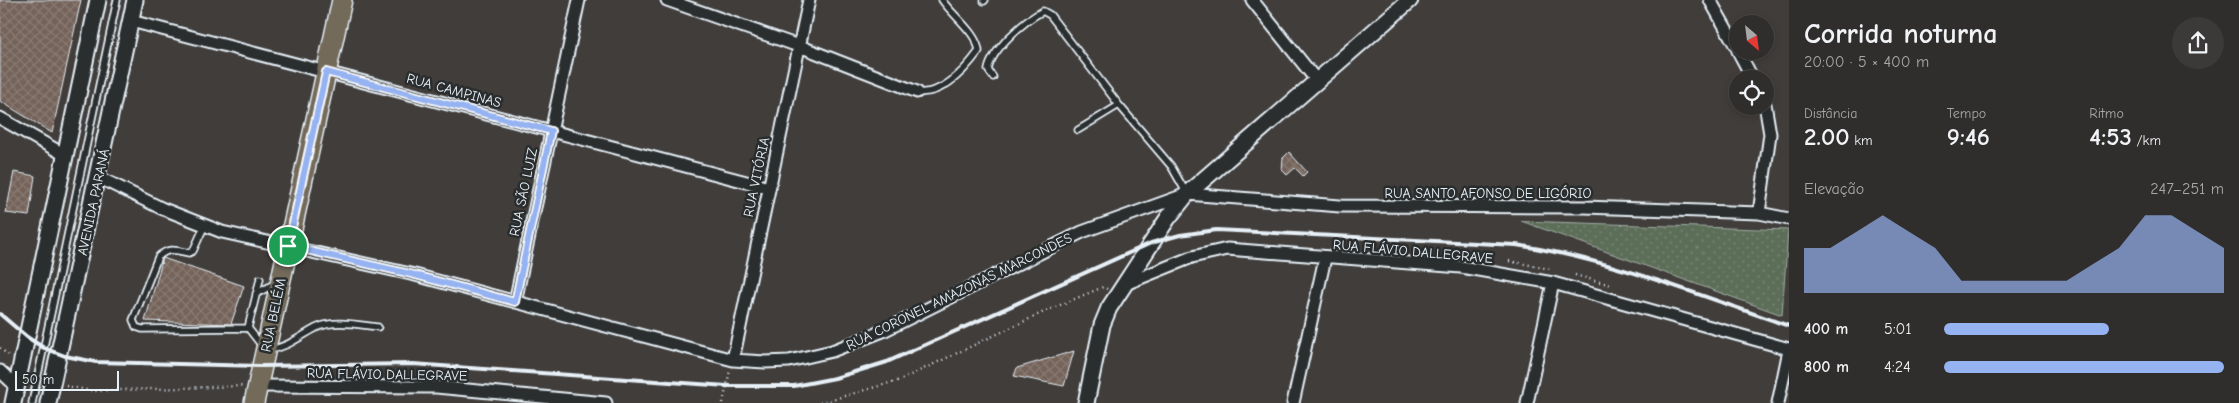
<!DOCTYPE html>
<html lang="pt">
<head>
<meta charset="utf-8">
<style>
  :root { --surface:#302e2c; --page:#3c3a38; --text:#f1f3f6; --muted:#a8a8a9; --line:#4b4a48; --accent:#95b2f1 }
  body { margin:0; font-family:"Comic Neue",sans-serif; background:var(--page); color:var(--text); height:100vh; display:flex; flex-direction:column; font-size:19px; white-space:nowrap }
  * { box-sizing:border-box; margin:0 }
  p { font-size:16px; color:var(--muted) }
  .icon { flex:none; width:28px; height:28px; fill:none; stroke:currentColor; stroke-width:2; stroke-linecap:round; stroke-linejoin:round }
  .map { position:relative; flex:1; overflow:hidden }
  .drawer { display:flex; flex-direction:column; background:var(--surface); width:450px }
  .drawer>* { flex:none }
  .needle { width:32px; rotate:152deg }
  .controls { position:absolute; left:1729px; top:15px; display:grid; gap:10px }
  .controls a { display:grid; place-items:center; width:45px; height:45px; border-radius:50%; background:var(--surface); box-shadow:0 2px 8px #0003,0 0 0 1px var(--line); font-size:25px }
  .scale { position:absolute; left:15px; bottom:12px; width:104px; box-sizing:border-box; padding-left:5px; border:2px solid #e8f1f8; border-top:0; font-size:14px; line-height:18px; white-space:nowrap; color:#e8f1f8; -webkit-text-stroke:4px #2a2d2e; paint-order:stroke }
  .pin { position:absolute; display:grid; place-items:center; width:42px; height:42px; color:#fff; margin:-21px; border:2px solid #fff; border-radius:50%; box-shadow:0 1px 5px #0007 }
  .round { display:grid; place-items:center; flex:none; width:52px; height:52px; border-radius:26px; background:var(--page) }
  .summary { display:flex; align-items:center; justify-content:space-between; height:85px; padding:0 15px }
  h1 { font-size:28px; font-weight:600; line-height:38px }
  .metrics { display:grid; grid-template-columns:repeat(3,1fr); gap:8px; height:85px; padding:5px 15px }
  .metrics div { display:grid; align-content:center }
  .metrics b { font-size:25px; font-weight:600 }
  .metrics small { font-size:14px; font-weight:400 }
  .metrics p { font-size:14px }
  .chart { height:140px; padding:10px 15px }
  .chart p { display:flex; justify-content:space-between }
  .chart svg { width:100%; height:90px; margin-top:5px; fill:var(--accent); opacity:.7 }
  ul { padding:0 15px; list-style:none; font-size:16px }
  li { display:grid; grid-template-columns:80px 60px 1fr; align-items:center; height:38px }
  li i { height:12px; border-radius:6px; background:var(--accent) }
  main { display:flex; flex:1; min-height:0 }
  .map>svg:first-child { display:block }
</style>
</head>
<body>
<main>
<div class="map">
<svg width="1789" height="403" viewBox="0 0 1789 403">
  <defs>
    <pattern id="park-dots" width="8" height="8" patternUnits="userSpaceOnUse" patternTransform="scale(1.25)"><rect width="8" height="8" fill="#5d6e58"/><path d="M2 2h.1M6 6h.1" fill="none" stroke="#748371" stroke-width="1.8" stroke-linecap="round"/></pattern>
    <pattern id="building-cross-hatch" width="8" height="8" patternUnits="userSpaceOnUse" patternTransform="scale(1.25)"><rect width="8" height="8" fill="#74635a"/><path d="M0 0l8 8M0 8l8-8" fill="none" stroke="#887a72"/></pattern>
  </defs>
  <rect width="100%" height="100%" fill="#403d3b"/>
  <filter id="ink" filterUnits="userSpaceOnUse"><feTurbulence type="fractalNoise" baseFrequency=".02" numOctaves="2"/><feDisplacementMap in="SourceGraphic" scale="10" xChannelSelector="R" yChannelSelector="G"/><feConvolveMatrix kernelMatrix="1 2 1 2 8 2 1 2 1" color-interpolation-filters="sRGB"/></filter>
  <g filter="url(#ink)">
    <!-- park -->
    <path fill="url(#park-dots)" stroke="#a2b0a8" d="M1521,221L1788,230L1782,315Z"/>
    <!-- building -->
    <path fill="url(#building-cross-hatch)" stroke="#e8f1f8" d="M0,0H81L52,133L0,101Z
      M1289,152L1307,172L1303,176L1295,168L1287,175L1282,170L1283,158Z
      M14,172L35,176L29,216L6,213Z
      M163,258L244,286L231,324L145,321Z
      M1074,351L1064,386L1014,376L1017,368Z"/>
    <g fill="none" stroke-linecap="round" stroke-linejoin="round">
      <!-- service casing -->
      <g stroke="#e8f1f8" stroke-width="9">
        <path id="service" d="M984,1L985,0
          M993,77L988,70C992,49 1024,21 1043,11L1050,15L1119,105
          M917,92C942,96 965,70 979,51C977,33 953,16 942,0
          M1078,130L1119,105L1171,166L1187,194
          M204,227L193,251L189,253C176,250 168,247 158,257L133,320L136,327L142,329L248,328
          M256,294L274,284
          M248,328L262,346
          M248,328L260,279
          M269,350C288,347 299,337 316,328C334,319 359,325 378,327
          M32,403L117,0"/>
      </g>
      <!-- minor casing -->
      <g stroke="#e8f1f8" stroke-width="15">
        <path id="minor" d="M667,0L807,49L917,92
          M1252,0L1317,81
          M1710,0L1738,50
          M131,21L769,188
          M1738,51L1753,79
          M0,118L65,155
          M98,177L161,208L222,232L415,275L733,360L765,362L789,361L832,351L883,331L1082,232L1187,194L1340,206L1584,207L1759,213L1789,219
          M1759,213L1770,134L1765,104
          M1123,285L1192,257L1227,249L1461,267L1553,283L1789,349
          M515,302L579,0
          M733,360L809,0
          M0,371L16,386
          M258,386L436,387L606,403
          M1293,403L1325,258
          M1527,403L1553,283
          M1778,403L1789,350"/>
      </g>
      <!-- tertiary casing -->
      <g stroke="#e8f1f8" stroke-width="19">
        <path id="tertiary" d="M13,403L98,0
          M48,403L135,0
          M1086,403L1102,325L1109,308L1168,218L1187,194L1410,0"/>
      </g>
      <!-- primary casing -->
      <g stroke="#e8f1f8" stroke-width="22">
        <path id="primary" d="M254,403L342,0"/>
      </g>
      <!-- path -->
      <path stroke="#e8f1f8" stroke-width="2.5" stroke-dasharray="1 4" stroke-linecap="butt" d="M1509,261L1550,269
        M1575,275L1611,285
        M0,348L8,355
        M66,386L92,391L242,386
        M723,403L730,370
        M820,403L900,380L1046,311L1103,287L1107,289"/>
      <!-- service -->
      <use href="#service" stroke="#2a2d2e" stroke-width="5.5"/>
      <!-- minor -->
      <use href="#minor" stroke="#2a2d2e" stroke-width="11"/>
      <!-- tertiary -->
      <use href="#tertiary" stroke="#2a2d2e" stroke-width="15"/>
      <!-- primary -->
      <use href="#primary" stroke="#736b5a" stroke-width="19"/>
      <!-- rail -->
      <path stroke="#e8f1f8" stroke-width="4" d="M0,314L27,337L44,348L65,356L96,362L262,366L413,364L727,386H794L835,378L887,362L1151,243L1180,235L1216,230L1516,245C1610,259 1699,295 1789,326"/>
    </g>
  </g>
  <g fill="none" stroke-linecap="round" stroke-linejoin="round" filter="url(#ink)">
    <!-- route casing -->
    <g stroke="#fff" stroke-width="10">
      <path id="route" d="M326,72L551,131L515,302L415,275L288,246Z"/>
    </g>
    <!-- route -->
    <use href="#route" stroke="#95b2f1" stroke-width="6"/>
  </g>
  <g text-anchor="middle" stroke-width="5" stroke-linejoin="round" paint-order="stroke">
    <!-- street labels -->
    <g font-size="14" fill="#e8f1f8" stroke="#2a2d2e">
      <text transform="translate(454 90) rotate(15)" y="5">RUA CAMPINAS</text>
      <text transform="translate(756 177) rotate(-78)" y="5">RUA VITÓRIA</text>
      <text transform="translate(523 192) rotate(-78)" y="5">RUA SÃO LUIZ</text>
      <text x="1488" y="198">RUA SANTO AFONSO DE LIGÓRIO</text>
      <text transform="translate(93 202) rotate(-78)" y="5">AVENIDA PARANÁ</text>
      <text transform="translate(1413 251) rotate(5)" y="5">RUA FLÁVIO DALLEGRAVE</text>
      <text transform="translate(959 291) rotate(-26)" y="5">RUA CORONEL AMAZONAS MARCONDES</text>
      <text transform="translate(273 315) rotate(-78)" y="5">RUA BELÉM</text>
      <text transform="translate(387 374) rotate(1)" y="5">RUA FLÁVIO DALLEGRAVE</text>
    </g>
  </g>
</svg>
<div class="controls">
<a><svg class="needle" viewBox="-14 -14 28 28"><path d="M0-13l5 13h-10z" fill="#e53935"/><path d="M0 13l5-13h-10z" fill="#a8a8a9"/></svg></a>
<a><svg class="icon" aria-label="locate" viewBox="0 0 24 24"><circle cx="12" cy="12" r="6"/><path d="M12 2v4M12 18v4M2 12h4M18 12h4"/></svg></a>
</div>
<div class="scale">50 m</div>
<div class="pin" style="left:288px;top:246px;background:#1e9e55"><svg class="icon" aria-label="arrive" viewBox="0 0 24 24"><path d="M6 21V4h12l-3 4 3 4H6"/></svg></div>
</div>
<section class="drawer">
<div class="summary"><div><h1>Corrida noturna</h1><p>20:00 · 5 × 400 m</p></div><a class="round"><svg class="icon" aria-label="share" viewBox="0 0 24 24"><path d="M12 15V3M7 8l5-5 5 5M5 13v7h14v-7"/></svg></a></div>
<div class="metrics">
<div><p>Distância</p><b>2.00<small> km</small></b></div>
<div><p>Tempo</p><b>9:46</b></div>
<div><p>Ritmo</p><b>4:53<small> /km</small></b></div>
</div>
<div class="chart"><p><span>Elevação</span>247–251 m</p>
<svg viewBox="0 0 160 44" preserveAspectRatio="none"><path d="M0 44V22L10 22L20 14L30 6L40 14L50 22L60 38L70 38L80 38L90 38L100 38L110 30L120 22L130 6L140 6L150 14L160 22V44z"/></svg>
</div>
<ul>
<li><b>400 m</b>5:01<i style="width:59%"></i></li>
<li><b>800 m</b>4:24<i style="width:100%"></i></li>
</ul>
</section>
</main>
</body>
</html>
